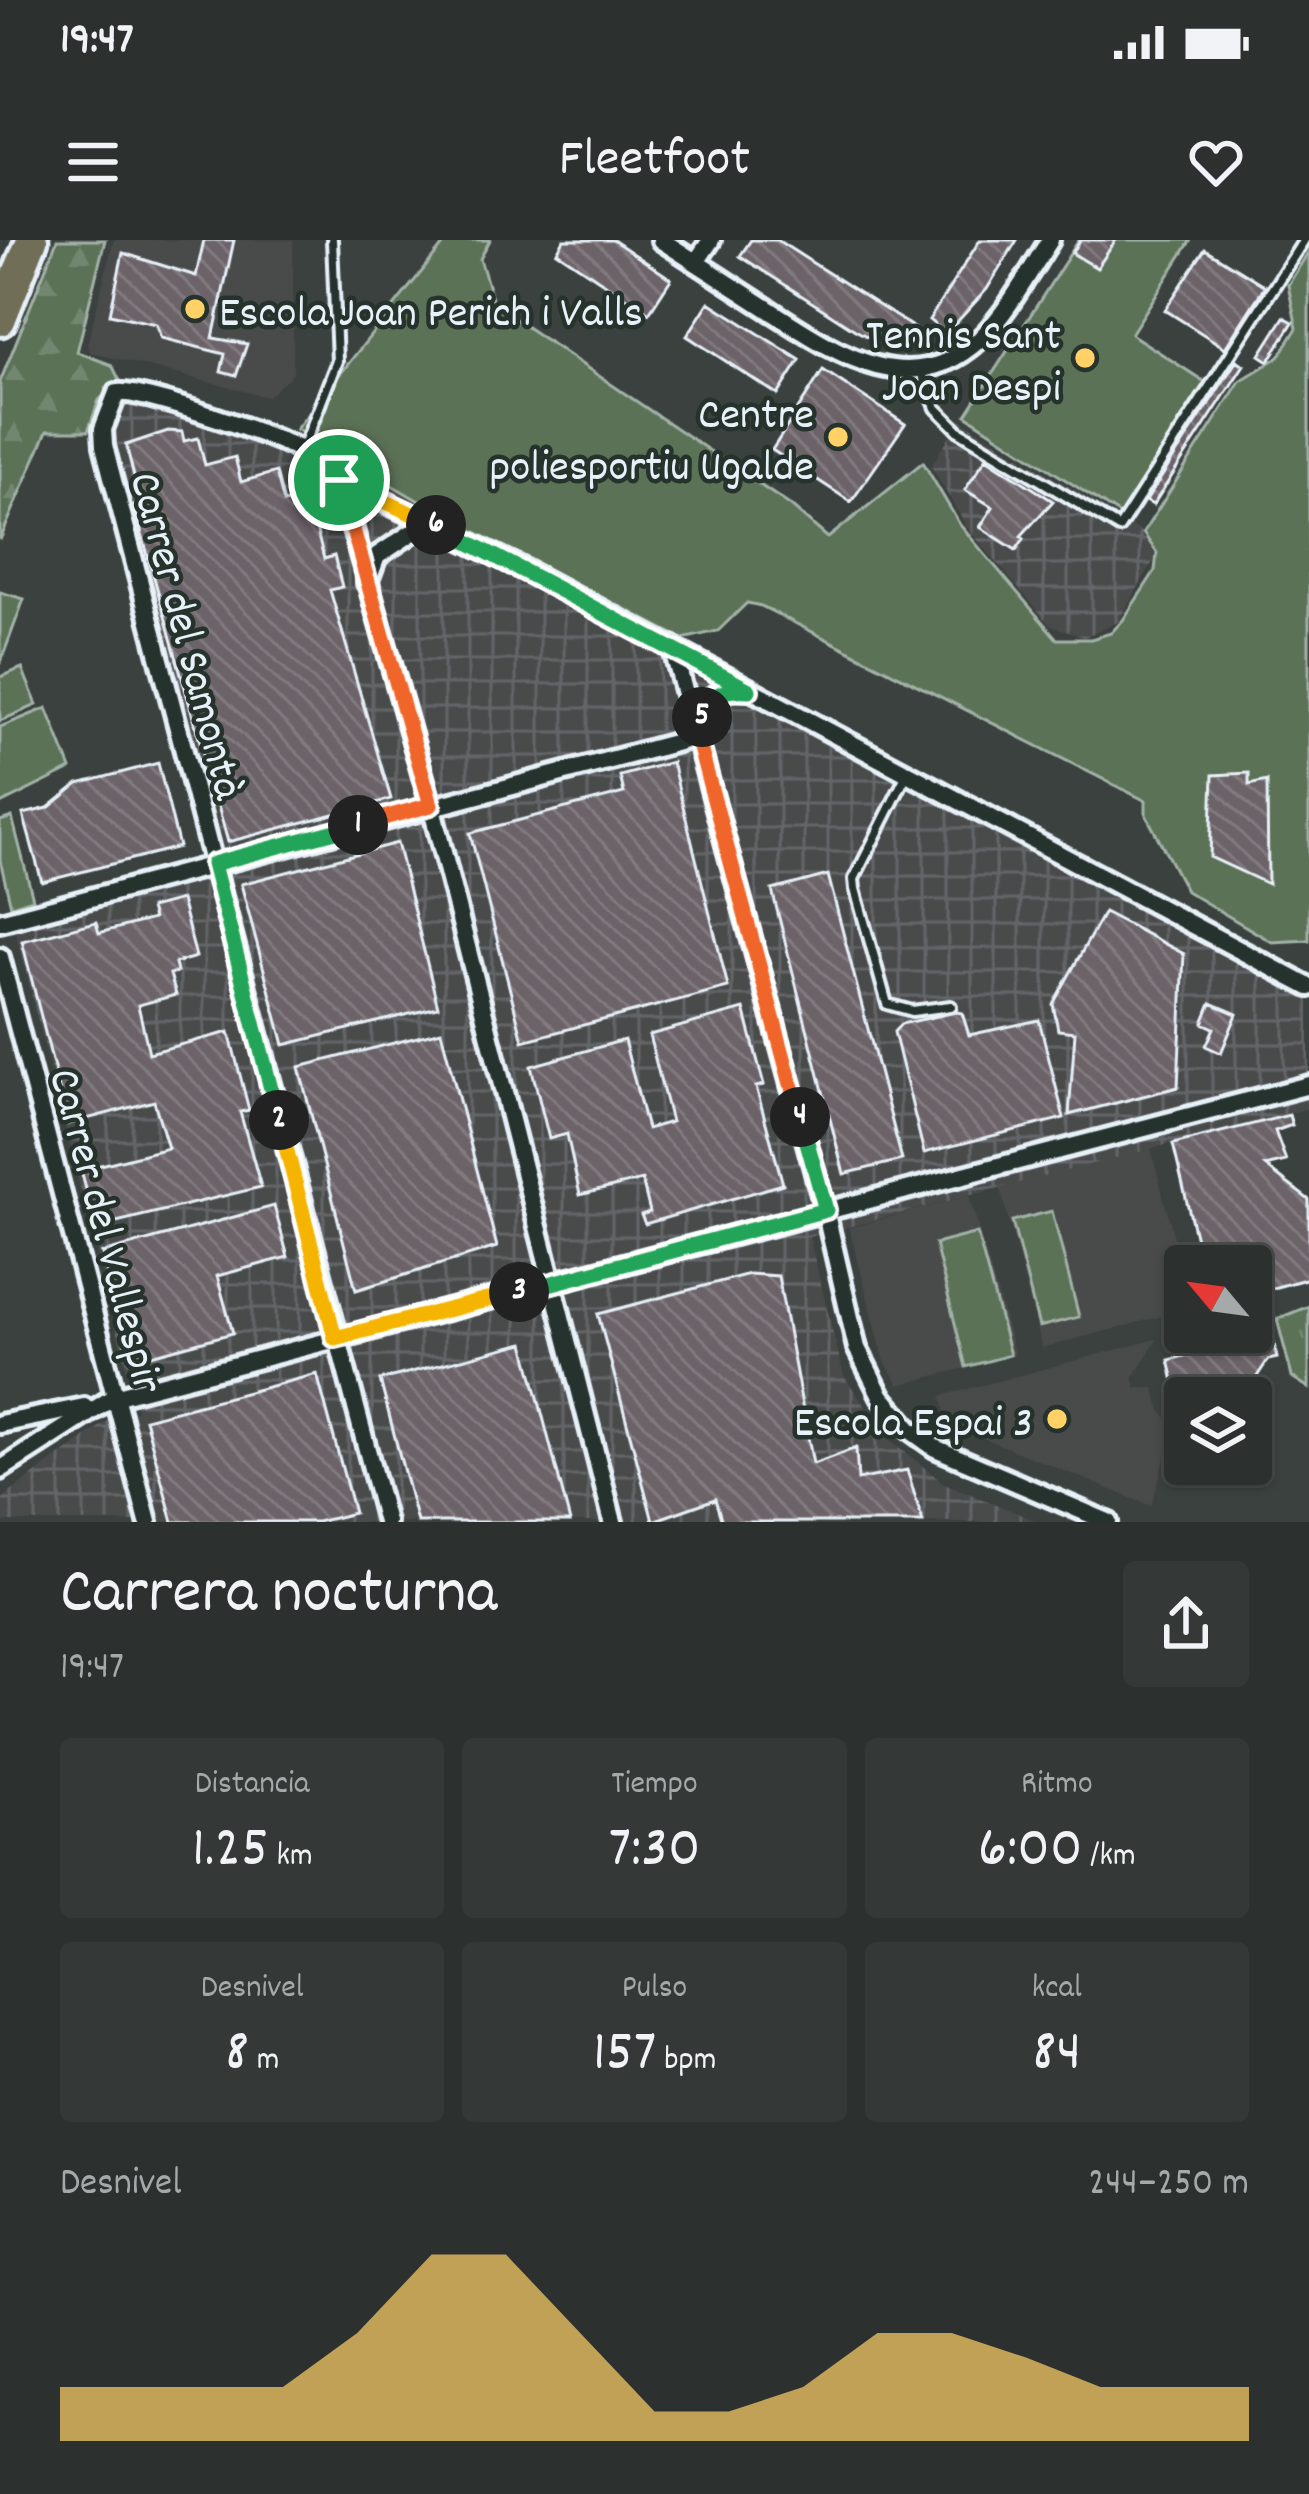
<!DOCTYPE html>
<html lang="es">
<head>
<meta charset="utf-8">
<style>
  :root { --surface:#2c312f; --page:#343937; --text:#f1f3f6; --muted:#a6a9aa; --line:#484c4b; --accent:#ffd166 }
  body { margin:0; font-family:Dekko,sans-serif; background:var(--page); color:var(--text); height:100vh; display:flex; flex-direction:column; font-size:45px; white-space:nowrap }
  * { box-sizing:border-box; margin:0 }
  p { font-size:39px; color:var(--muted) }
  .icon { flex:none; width:66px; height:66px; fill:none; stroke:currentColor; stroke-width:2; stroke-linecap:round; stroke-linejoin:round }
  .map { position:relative; height:1282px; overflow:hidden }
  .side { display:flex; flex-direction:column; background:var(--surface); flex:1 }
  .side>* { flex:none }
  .needle { width:78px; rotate:299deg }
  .fabs { position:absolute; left:1164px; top:1005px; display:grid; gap:24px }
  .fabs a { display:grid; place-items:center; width:108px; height:108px; border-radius:12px; background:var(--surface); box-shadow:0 3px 9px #0004,0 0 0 3px var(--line); font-size:60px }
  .pin { position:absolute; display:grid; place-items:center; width:102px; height:102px; color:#fff; margin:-51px; border:6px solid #fff; border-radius:50%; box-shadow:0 3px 12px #0007 }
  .km { position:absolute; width:60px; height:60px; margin:-30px; border-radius:50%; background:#222; color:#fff; font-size:33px; line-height:60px; text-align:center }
  .round { display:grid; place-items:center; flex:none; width:126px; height:126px; border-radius:12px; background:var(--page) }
  .summary { display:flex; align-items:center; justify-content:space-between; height:204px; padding:0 60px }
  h1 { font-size:66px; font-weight:600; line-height:90px }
  .stats { display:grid; grid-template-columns:repeat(3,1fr); gap:18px; height:204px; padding:12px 60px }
  .stats div { display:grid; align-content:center; border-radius:12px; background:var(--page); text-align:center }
  .stats b { font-size:60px; font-weight:600 }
  .stats small { font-size:33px; font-weight:400 }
  .stats p { font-size:33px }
  .chart { height:336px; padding:24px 60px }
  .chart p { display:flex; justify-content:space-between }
  .chart svg { width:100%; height:216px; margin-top:12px; fill:var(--accent); opacity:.7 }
  .status { display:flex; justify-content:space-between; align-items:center; height:84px; padding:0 60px; background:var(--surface); direction:ltr }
  .status svg { height:33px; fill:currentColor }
  header { display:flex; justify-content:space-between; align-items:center; height:156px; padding:0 60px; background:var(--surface); font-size:54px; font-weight:600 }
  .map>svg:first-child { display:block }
</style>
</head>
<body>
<div class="status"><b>19:47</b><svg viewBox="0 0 49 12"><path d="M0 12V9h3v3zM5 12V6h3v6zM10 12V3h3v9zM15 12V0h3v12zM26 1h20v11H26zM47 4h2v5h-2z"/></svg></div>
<header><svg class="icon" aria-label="menu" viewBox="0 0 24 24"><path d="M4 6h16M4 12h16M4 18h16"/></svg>Fleetfoot<svg class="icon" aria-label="heart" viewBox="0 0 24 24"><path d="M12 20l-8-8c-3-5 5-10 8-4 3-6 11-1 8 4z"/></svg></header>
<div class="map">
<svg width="1309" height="1282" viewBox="0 0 1309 1282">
  <defs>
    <pattern id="industrial-grid" width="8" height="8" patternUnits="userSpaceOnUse" patternTransform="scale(3)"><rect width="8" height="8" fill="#4a4b4c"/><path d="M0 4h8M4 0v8" fill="none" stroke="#646567"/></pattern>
    <pattern id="grass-tufts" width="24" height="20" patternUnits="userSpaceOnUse" patternTransform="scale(3)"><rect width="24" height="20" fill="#5b7257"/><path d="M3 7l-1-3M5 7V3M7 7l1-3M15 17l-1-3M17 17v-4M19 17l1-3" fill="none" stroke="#738770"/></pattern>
    <pattern id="forest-firs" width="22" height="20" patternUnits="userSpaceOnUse" patternTransform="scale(3)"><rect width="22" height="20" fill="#5b7257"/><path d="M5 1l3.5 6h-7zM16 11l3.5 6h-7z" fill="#738770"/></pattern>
    <pattern id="building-back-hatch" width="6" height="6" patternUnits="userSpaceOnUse" patternTransform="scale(3)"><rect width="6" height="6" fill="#6c6369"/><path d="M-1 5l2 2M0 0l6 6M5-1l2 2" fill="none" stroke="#817a7f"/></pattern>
  </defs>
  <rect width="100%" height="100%" fill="#3b413f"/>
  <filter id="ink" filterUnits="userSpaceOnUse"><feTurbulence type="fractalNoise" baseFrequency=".00833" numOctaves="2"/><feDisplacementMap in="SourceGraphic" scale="24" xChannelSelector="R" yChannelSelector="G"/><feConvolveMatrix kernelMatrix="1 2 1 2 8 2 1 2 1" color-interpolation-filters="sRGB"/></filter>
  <g filter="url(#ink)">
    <!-- built -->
    <path fill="#4a4b4c" d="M114,0H293V134L267,157L90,112L87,105Z
      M1151,909L1185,1040V1070L1042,1108L1000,947Z
      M969,956L1015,1115L899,1145L885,1122L849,988Z
      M1157,1099L1133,1138L1136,1148H1154L1161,1171L1174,1186L1151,1266L966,1191L951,1195L941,1156Z"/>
    <!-- industrial -->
    <path fill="url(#industrial-grid)" d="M120,141H138L294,196L1309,738V868L809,997L844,1136L890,1200L944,1243L1039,1282H0V1260L110,1179L137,1171L14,686L205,640L88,191L99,160Z
      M960,179L1141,292L1156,317L1118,382L1084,397L1051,386L968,289L931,226Z"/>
    <!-- grass -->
    <path fill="url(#grass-tufts)" stroke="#a2b2a8" stroke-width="3" d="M1309,1066V1148L1292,1137L1277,1079Z"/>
    <!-- forest -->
    <path fill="url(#forest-firs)" stroke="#a2b2a8" stroke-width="3" d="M57,0H105L77,112L112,125L120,141L99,160L88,191H47L0,300V142Z"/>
    <!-- green -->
    <path fill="#5b7257" stroke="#a2b2a8" stroke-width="3" d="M447,0H490L480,19L494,65L791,266L828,298L923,222L960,285L1057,399H1091L1111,393L1123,380L1155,331L1157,313L1143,293L1240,141L1279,117L1297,88L1288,45L1309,11V700L1272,702L1186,651L1146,575V561L761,366L747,363L718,391L683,399L443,275L296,189Z
      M1079,0H1191L1131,94L1205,142L1120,275L966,175Z
      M0,352L24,359L0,424Z
      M22,428L37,465L0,481V437Z
      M47,468L71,529L0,564V487Z
      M12,577L33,659L11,666L0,620V581Z
      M1052,971L1079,1077L1039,1087L1012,981Z
      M977,993L1010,1115L966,1127L935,1004Z"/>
    <!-- building -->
    <path fill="url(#building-back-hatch)" stroke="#e8f1f8" stroke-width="3" d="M204,0H234L213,98L247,104L236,136L221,132L225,114L161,98L156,84L110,74L123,13L196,36Z
      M564,0H613L671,39L649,73L557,12Z
      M751,0H777L917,90L909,104L886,106L855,90L740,16Z
      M980,0H1017L987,49L946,94L929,80Z
      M1081,0H1116L1097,28L1072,13Z
      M1205,9L1265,46L1225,108L1165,70Z
      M709,62L800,120L778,155L687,96Z
      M1284,77L1293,82L1269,121L1260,115Z
      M1237,120L1244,125L1153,265L1146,261Z
      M823,130L905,184L851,262L772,210Z
      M168,191L182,192L184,201L198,198L205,225L235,217L241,242L276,232L284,263L308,257L324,319L334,316L342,347L330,350L391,559L228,602L134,266L141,264L126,205Z
      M986,218L1053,261L1021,296L1024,299L1016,310L980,287L993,267L965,250Z
      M672,522L728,747L523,801L470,593L624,553L620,536Z
      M158,523L179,607L42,642L23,574L48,568L78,544Z
      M1249,533V545L1267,541L1268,644L1210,617L1213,535Z
      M397,603L438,767L284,805L241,644Z
      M828,635L902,920L844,934L772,650Z
      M181,660L196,717L175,723L177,732L170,734L176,755L138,765L149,813L229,792L249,870L240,872L261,947L96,987L81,930L168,908L154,861L68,884L22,701L96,682L99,693L153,679L150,668Z
      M1104,672L1184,714L1178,847L1069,875L1075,792L1058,790L1053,764Z
      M1211,763L1237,774L1221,813L1206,806L1214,788L1203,783Z
      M744,769L764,845L756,847L783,944L645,984L641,975L650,972L642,940L580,955L567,894L549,899L531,826L624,800L647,889L671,882L649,795Z
      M956,772L962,773L969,795L1039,780L1064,878L924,913L894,792L901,784Z
      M441,791L497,1007L356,1050L299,827Z
      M1289,875L1292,885L1275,891L1286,921L1265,926L1309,960V1038L1251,1054V1026H1215L1210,1007L1199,1012L1173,904Z
      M274,966L288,1017L217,1036L233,1093L129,1121L102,1013Z
      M749,1034L778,1036L813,1224L856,1208L858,1240L907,1230L923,1282H722L715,1259L653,1281L598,1074Z
      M1272,1093L1277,1118L1268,1120L1248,1150L1240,1145L1231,1158H1178L1169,1120Z
      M524,1103L570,1282H417L380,1140Z
      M317,1134L354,1273L317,1282H173L145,1179Z"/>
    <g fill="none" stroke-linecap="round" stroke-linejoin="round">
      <!-- lane casing -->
      <g stroke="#e8f1f8" stroke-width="16">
        <path id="lane" d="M920,129L936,168L959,191L1119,288L1304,0
          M303,208L337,121L332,0
          M906,536L854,639L855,649L887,764L912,771L951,766"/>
      </g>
      <!-- street casing -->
      <g stroke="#e8f1f8" stroke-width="26">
        <path id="street" d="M661,0C698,24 734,47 771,71C836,113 910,164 980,99C1008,72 1029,32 1050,0
          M696,22L711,0
          M339,240L431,565L613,1282
          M367,343L377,316L428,282
          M672,406L825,970L857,1108L881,1156L910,1190L935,1208L1108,1282
          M698,492L712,457L727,449L748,450
          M0,682L697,497
          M0,717L148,1282
          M0,1184L84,1167
          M0,1230L114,1157L1309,845
          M386,1282L104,206L103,189L117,153C139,148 297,203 319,219C326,224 333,233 339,240L520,327L1309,747"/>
      </g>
      <!-- highway casing -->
      <g stroke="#e8f1f8" stroke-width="39">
        <path id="highway" d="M0,80L32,0"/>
      </g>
      <!-- lane -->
      <use href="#lane" stroke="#26332d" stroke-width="8"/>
      <!-- street -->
      <use href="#street" stroke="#26332d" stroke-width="16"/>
      <!-- highway -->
      <use href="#highway" stroke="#716e59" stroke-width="30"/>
    </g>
  </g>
  <g fill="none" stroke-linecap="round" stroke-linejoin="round" filter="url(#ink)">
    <!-- split-1 casing -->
    <g stroke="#fff" stroke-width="24">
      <path id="split-1" d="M339,240L431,565L358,585"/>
    </g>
    <!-- split-2 casing -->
    <g stroke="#fff" stroke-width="24">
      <path id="split-2" d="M279,880L213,624L358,585"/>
    </g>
    <!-- split-3 casing -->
    <g stroke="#fff" stroke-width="24">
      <path id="split-3" d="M279,880L335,1098L519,1052"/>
    </g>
    <!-- split-4 casing -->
    <g stroke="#fff" stroke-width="24">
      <path id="split-4" d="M519,1052L826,970L800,877"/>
    </g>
    <!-- split-5 casing -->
    <g stroke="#fff" stroke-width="24">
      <path id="split-5" d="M702,477L697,497L800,877"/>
    </g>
    <!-- split-6 casing -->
    <g stroke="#fff" stroke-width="24">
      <path id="split-6" d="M436,285L749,450C727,449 708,452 702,477"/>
    </g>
    <!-- split-7 casing -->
    <g stroke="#fff" stroke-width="24">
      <path id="split-7" d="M339,240L436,285"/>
    </g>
    <!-- split-1 -->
    <use href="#split-1" stroke="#f0652b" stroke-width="15"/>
    <!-- split-2 -->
    <use href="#split-2" stroke="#22a559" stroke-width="15"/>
    <!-- split-3 -->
    <use href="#split-3" stroke="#f5b400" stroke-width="15"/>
    <!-- split-4 -->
    <use href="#split-4" stroke="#22a559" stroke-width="15"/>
    <!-- split-5 -->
    <use href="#split-5" stroke="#f0652b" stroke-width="15"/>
    <!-- split-6 -->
    <use href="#split-6" stroke="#22a559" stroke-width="15"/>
    <!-- split-7 -->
    <use href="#split-7" stroke="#f5b400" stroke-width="15"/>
  </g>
  <!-- markers -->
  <g fill="#ffd166" stroke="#26332d" stroke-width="4.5">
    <circle cx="195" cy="69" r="12"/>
    <circle cx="1085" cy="118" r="12"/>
    <circle cx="838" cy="197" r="12"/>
    <circle cx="1057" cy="1179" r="12"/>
  </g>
  <g text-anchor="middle" stroke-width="9" stroke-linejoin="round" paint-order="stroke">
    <!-- poi labels -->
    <g font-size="45" fill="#e8f1f8" stroke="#26332d" text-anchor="end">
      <text x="219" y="85" text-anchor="start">Escola Joan Perich i Valls</text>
      <text x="1061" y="108">Tennis Sant<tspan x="1061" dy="52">Joan Despi</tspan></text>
      <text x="814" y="187">Centre<tspan x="814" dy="52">poliesportiu Ugalde</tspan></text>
      <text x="1033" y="1195">Escola Espai 3</text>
    </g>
    <!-- street labels -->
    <g font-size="45" fill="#e8f1f8" stroke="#26332d">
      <text transform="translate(190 395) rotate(75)" y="16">Carrer del Samontà</text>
      <text transform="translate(109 990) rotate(75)" y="16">Carrer del Vallespir</text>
    </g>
  </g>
</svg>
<div class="fabs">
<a><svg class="needle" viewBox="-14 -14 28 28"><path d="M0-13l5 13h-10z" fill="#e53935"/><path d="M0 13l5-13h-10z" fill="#a6a9aa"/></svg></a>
<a><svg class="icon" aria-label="layers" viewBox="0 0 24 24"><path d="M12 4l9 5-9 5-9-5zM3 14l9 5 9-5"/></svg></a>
</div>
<div class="pin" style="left:339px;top:240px;background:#1e9e55"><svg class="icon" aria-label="arrive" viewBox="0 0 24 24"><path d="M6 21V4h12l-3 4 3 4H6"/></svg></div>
<b class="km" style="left:358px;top:585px">1</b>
<b class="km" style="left:279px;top:880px">2</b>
<b class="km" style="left:519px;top:1052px">3</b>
<b class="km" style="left:800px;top:877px">4</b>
<b class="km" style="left:702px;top:477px">5</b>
<b class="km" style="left:436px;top:285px">6</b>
</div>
<section class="side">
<div class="summary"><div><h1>Carrera nocturna</h1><p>19:47</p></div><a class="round"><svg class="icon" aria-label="share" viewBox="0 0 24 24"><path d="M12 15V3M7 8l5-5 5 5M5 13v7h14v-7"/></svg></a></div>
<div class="stats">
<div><p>Distancia</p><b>1.25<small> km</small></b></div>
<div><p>Tiempo</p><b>7:30</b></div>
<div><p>Ritmo</p><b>6:00<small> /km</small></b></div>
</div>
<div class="stats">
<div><p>Desnivel</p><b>8<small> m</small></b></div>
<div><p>Pulso</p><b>157<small> bpm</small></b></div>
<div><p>kcal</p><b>84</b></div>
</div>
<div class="chart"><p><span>Desnivel</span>244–250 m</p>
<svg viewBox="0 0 160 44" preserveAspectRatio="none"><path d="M0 44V33L10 33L20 33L30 33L40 22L50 6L60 6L70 22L80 38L90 38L100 33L110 22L120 22L130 27L140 33L150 33L160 33V44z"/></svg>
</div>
</section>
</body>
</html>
